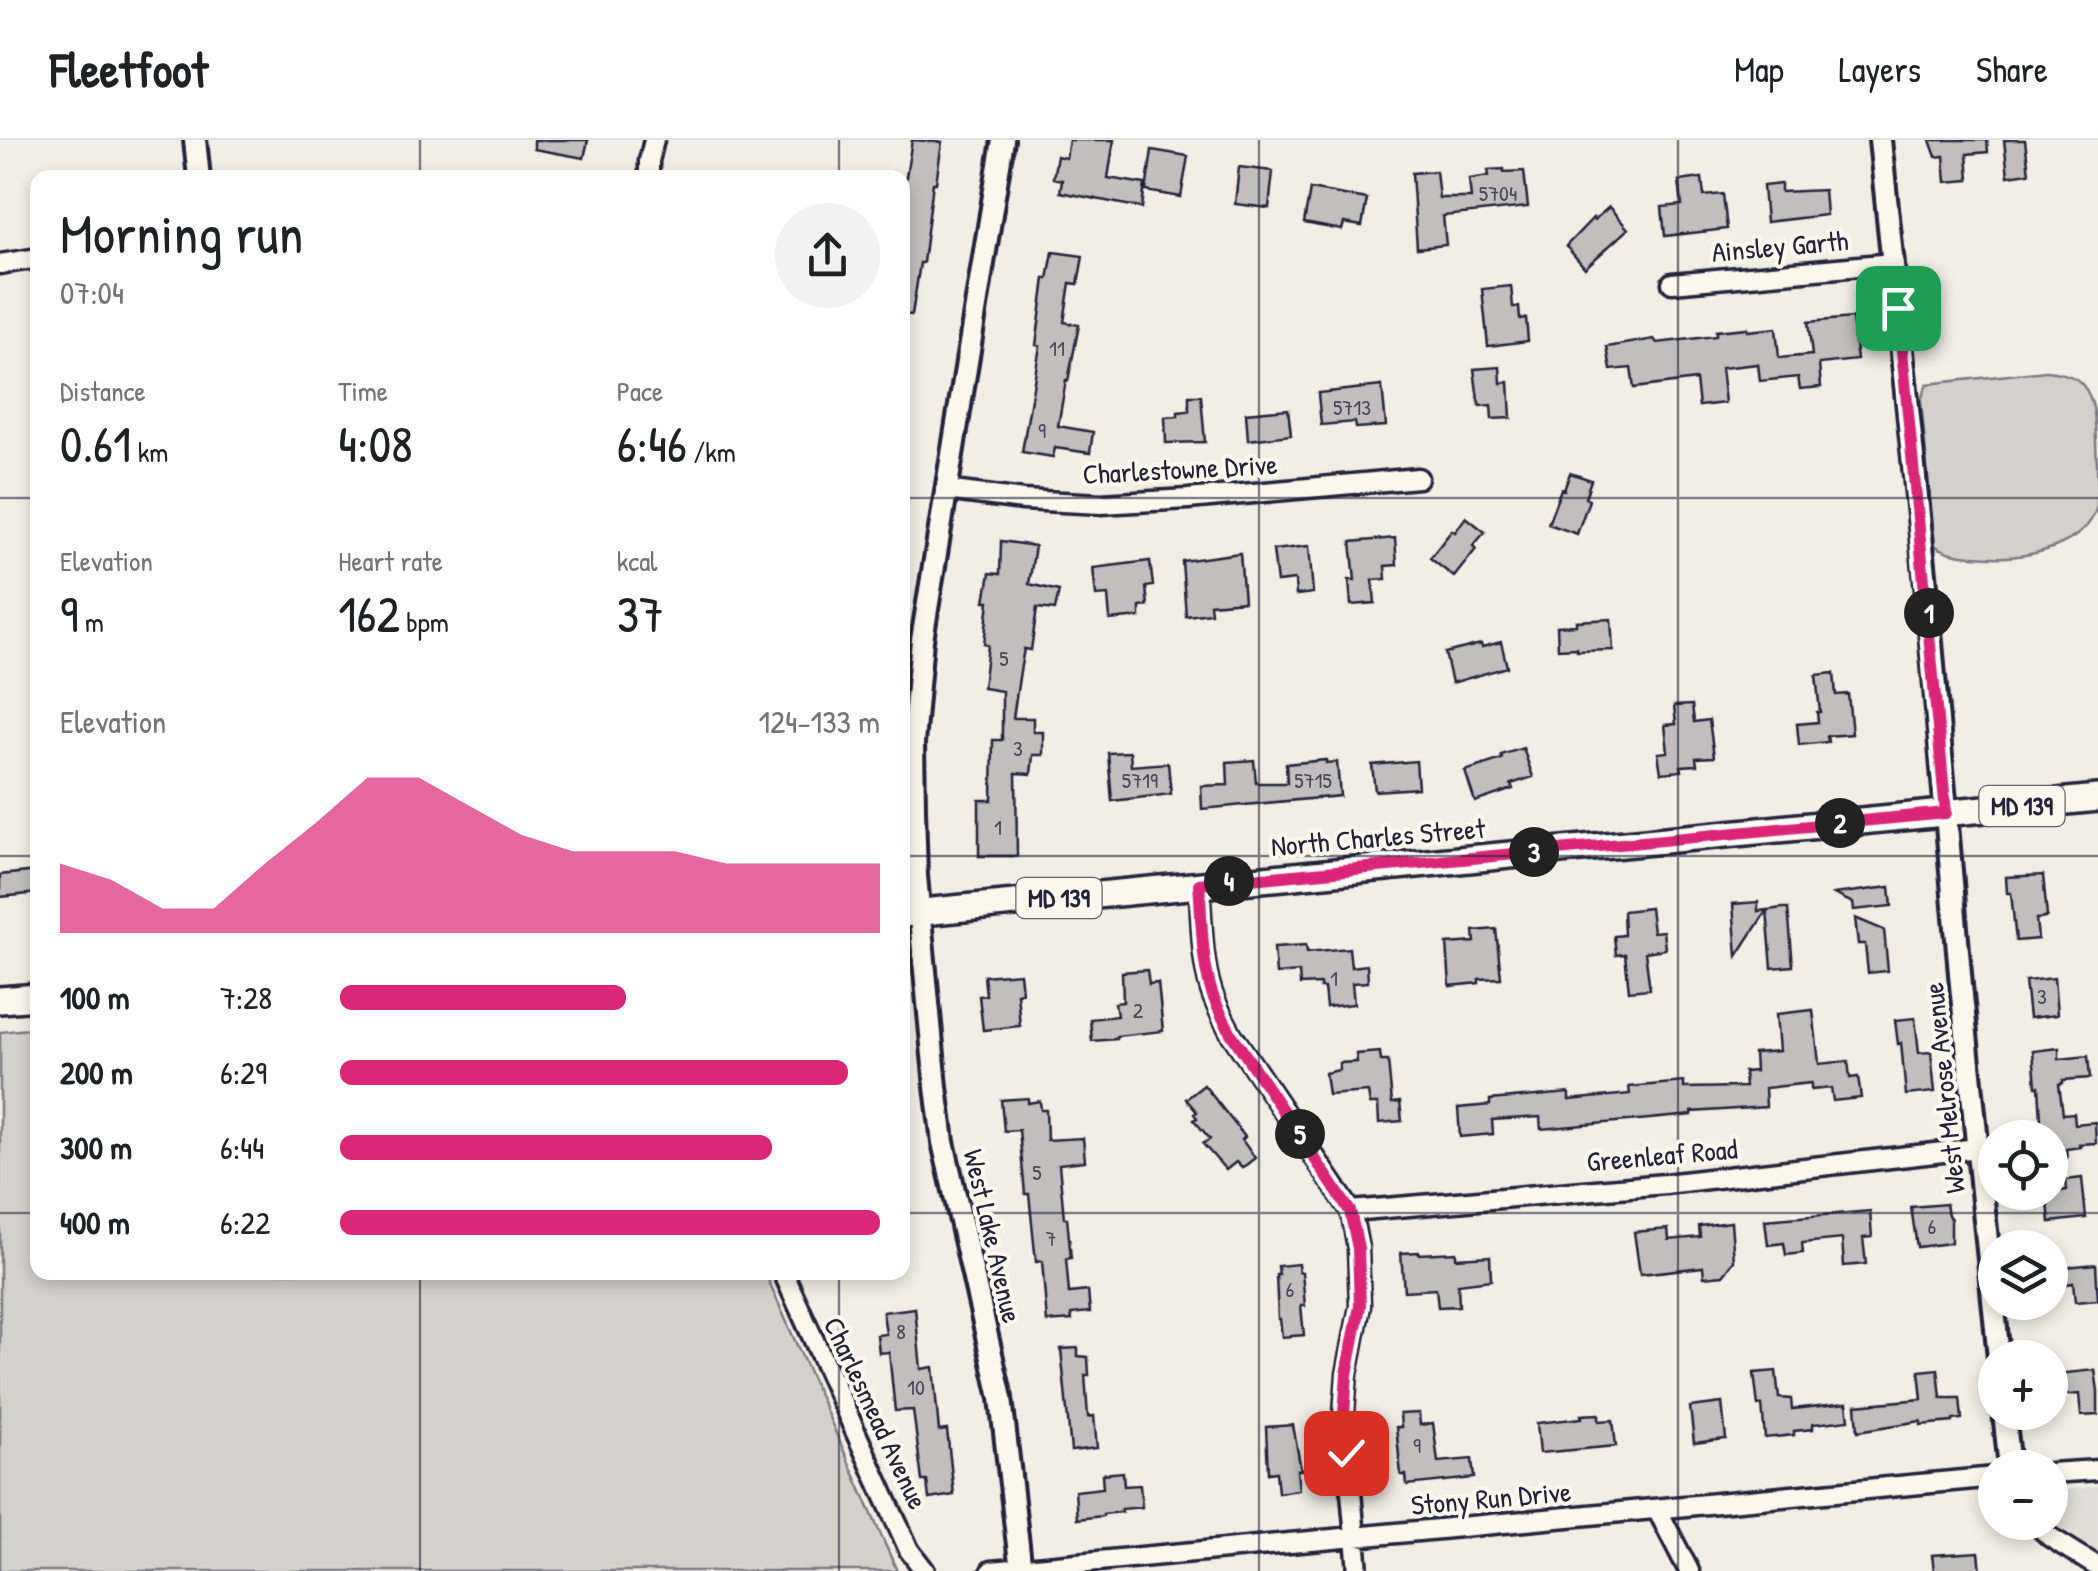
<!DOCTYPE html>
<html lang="en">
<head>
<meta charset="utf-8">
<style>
  :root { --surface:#fff; --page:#f2f2f2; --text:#202124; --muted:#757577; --line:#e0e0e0; --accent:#db2777 }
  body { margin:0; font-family:"Patrick Hand",sans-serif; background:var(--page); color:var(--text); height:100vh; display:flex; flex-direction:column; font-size:38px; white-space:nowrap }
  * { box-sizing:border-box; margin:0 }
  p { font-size:32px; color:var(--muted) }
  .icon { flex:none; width:55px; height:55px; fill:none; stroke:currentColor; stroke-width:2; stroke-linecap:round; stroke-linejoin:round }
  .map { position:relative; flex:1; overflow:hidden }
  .sheet { position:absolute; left:30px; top:30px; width:880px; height:1110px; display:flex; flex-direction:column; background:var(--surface); border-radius:20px; box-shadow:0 5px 15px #0003 }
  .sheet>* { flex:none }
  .fabs { position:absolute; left:1978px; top:980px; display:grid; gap:20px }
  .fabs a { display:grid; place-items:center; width:90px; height:90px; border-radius:50%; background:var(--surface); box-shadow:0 5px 15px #0003; font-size:50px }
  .pin { position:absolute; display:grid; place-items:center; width:85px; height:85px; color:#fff; margin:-42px; border-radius:20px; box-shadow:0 5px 15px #0006 }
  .km { position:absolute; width:50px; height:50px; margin:-25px; border-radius:50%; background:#222; color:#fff; font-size:28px; line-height:50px; text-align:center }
  .round { display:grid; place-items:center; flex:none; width:105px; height:105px; border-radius:52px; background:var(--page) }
  .head { display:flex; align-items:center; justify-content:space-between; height:170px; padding:0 30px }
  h1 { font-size:55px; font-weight:600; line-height:75px }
  .metrics { display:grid; grid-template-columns:repeat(3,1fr); gap:15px; height:170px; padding:10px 30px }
  .metrics div { display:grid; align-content:center }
  .metrics b { font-size:50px; font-weight:600 }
  .metrics small { font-size:28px; font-weight:400 }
  .metrics p { font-size:28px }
  .chart { height:280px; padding:20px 30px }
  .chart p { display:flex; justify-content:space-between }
  .chart svg { width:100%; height:180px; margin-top:10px; fill:var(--accent); opacity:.7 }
  ul { padding:0 30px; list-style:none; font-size:32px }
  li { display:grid; grid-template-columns:160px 120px 1fr; align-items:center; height:75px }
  li i { height:25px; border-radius:12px; background:var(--accent) }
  header { display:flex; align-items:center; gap:60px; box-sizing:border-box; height:140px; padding:0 50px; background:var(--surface); border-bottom:2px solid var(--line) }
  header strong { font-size:48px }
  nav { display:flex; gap:55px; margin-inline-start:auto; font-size:35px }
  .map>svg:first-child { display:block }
</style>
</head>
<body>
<header>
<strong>Fleetfoot</strong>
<nav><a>Map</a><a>Layers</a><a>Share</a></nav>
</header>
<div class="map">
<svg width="2098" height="1431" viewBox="0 0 2098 1431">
  <rect width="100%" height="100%" fill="#f2eee5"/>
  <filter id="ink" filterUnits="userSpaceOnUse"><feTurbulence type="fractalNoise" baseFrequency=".01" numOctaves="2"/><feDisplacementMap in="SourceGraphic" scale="20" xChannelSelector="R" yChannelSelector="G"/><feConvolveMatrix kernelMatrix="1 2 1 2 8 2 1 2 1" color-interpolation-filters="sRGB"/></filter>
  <g filter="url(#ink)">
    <!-- built -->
    <path fill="#e0dcd6" d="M2098,1346V1416L2044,1383L2050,1382V1352Z"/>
    <!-- green -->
    <path fill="#d4d1cc" stroke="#7b7a84" stroke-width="2.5" d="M2046,231C2059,233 2073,234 2082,244C2096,261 2095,282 2096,303C2097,323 2098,345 2097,365C2089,405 2028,419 1994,417C1973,416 1952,417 1934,405L1921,260L1927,244Z
      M37,888L38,1132L765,1133L897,1431H0V892Z"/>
    <!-- building -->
    <path fill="#c2bebe" stroke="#22223b" stroke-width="2.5" d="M534,0H588L584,18L534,9Z
      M912,0L942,2L936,43H933L923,123H920L912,175L902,174V46L906,37Z
      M1069,0H1114L1108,38L1145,44L1142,68L1060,52L1062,40L1053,38L1057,16L1066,18Z
      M1930,0H1987L1988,12L1967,14L1969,40L1946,42L1944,16L1936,17Z
      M2004,0H2025L2029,33L2008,36Z
      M1152,10L1188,16L1181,57L1146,51Z
      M1239,27L1273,31L1269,68L1235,64Z
      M1504,29V32L1524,31L1528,67L1443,76L1446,105L1417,108L1412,33L1436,31L1439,58H1471L1469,39L1489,36L1488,30Z
      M1702,38L1704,56L1723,54L1727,89L1665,96L1662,67L1682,65L1679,41Z
      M1781,44V52L1824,50L1826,75L1766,82L1763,46Z
      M1310,49L1367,59L1362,86L1344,83L1342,90L1304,83Z
      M1609,67L1628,89L1585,128L1566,106L1593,78L1594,80Z
      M1053,112L1083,116L1078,144L1070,143L1064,182L1079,185L1068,241L1066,240L1058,286L1093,292L1090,313L1055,308L1053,317L1022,312L1040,206L1036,205L1043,154L1045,138L1048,139Z
      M1511,146L1513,167H1519L1520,179L1526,178L1528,201L1488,206L1482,149Z
      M1852,178L1857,220L1819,224L1821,247L1800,249L1798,237L1760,241L1758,224L1721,228L1725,263L1699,266L1696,240L1634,248L1631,228L1611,230L1607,207L1654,199L1657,203L1716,196V191L1747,188V191L1776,188L1779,218L1812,215L1808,182Z
      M1500,227L1501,243L1509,242L1511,278L1492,279L1491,265L1480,266L1478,260L1474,229Z
      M1382,246L1386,286L1356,288L1355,282L1321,285L1318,253Z
      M1189,256H1201L1205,302L1166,303L1165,277L1178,276V272L1189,271Z
      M1288,269L1291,295L1248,300L1246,273Z
      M1570,333L1591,340L1585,358L1589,360L1577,394L1548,384L1561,349L1564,350Z
      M1466,377L1485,392L1473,406L1476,409L1454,437L1430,418L1452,390L1455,392Z
      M1395,398L1397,425L1385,426L1386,439L1373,440L1375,463L1351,465L1349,440H1355L1351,402Z
      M1001,401L1035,406L1029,444L1059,451L1055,470L1037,468L1031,510L1024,509L1020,531L1013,578H1033V592H1043V615H1033L1031,634L1016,633L1017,716H979V660H992L993,600H1002V551L983,548L988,505L984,504L989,461H985L990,433L1000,434Z
      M1309,406L1313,453L1296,455L1295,440L1277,442L1273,410Z
      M1240,413L1244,461L1210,464L1211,473L1186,476L1182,421Z
      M1150,421L1153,446L1146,447L1148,466L1140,467V477L1110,480L1108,455L1096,456L1093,428Z
      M1611,479L1613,510L1577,511V508L1558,509L1557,486L1576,485V481Z
      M1501,502L1507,527L1452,543L1445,513L1481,504L1482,507Z
      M1834,533L1836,555L1848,554L1852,594L1827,596L1828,602L1799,605L1797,584L1818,582L1817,572H1820L1816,535Z
      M1692,565L1694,582L1709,580L1714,617L1696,618L1697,625L1681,626L1682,631L1661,633L1658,613L1668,612L1665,585L1676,584L1674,566Z
      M1523,608L1533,637L1511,644L1513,649L1475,662L1465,631L1502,619L1501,615Z
      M1130,612L1131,626L1168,623L1171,654L1112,661L1108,613Z
      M1254,620L1256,643H1287L1286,624L1326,620V623L1337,622L1340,656L1202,669L1201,646L1228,645L1227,622Z
      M1416,621L1418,648L1375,651L1372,625Z
      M38,731V753L0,757V735Z
      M2043,735L2047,776L2045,778L2036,779L2038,799L2016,801L2011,753H2007L2006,737Z
      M1890,747L1892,766L1854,770L1853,763L1834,754Z
      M1758,762V771L1767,770L1737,816L1733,764Z
      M1650,768L1653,792L1663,791L1665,809L1645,812L1650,849L1629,851L1625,814L1616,815L1614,796L1624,795L1623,771Z
      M1783,768H1788L1793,826L1772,828L1767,770Z
      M1855,778L1884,790L1888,831L1868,833L1865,804H1858Z
      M1496,789L1501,838L1479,839V843L1450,846L1447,804L1475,802L1474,791Z
      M1306,805L1307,812L1349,808L1351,827L1367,825L1368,842L1352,843L1354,864L1326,867L1324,848H1320V844L1300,845L1299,832L1276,834L1274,807Z
      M1147,830L1149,844L1158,843L1163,891L1116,896V899L1092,901L1090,879L1117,876L1115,863L1123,862L1122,832Z
      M1020,833L1022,852L1017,853L1020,886L983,890L979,856L986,855L984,836Z
      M2054,838L2057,875L2029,878L2025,841Z
      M1813,870L1819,924L1848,921L1850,938L1858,937L1861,958L1833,961L1831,948L1811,950V943L1765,948L1766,967L1692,972V975L1541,989L1540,977L1492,980L1493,994L1460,997L1458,968L1490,965V960L1569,953V960L1630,954L1629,947L1684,942V948L1745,947L1744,932L1755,931L1754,913L1779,911L1776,874Z
      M1915,878L1919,913L1931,912L1935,952L1906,955L1901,903L1898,904L1895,880Z
      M2059,908V919L2088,916L2090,938L2063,940V943L2059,944L2063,974L2074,973L2075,984L2095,982L2096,1003L2079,1004L2080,1007L2066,1009L2067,1018L2050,1020V998H2042L2039,946H2036L2033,911Z
      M1380,912L1381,921H1388L1392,963L1400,962L1402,981L1379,983L1378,964H1370L1368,952L1328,955L1325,933L1339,930V923L1357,922L1356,914Z
      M1204,945L1245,997L1242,1000L1255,1018L1242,1028L1236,1022L1226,1030L1203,1004L1210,999L1194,980L1197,978L1194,974L1197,972L1186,959Z
      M1028,958V963L1040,961L1041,970H1046L1047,1000L1083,998L1085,1021L1059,1024L1064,1078H1067L1071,1118L1066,1119L1069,1153L1088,1151L1090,1172L1071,1174L1072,1180L1047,1182L1042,1121L1036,1122L1029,1054H1025L1019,990L1004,991L1001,960Z
      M2082,1038L2086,1078L2050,1082L2047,1053L2067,1050L2066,1040Z
      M1946,1064L1948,1075L1951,1079V1103L1917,1107L1911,1067Z
      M1870,1071L1872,1097L1863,1098L1866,1124L1844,1126L1842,1099L1802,1103L1803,1113L1786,1115L1784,1103L1768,1105L1765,1080Z
      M1731,1082L1734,1121L1723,1135L1704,1137L1703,1127L1640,1134L1634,1092L1668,1089L1669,1100L1700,1097L1699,1086Z
      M1419,1112V1114L1456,1112V1118L1490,1116L1491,1140L1458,1144L1459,1166L1438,1167L1436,1149L1404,1151L1401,1113Z
      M1298,1124L1299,1132H1302L1305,1166H1301L1304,1195L1282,1197L1280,1179H1278L1276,1135H1279L1278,1126Z
      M2096,1124L2098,1160L2075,1162L2073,1143L2066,1144L2065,1127Z
      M915,1168L921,1229L933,1227L939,1291L947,1290L954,1355L929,1359L927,1341H922L913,1270L895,1271L889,1212L879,1213L877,1195L886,1194L883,1172Z
      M1078,1208V1216L1088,1217L1089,1235H1085L1088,1277L1094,1276L1097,1308L1071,1311L1061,1209Z
      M1938,1229L1941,1258H1960L1962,1279L1953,1280V1282L1921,1285V1281L1858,1291L1856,1265L1922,1259L1919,1231Z
      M2095,1230L2098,1251V1275L2081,1276L2079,1254L2058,1256L2056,1234Z
      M1776,1231L1779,1258L1791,1259L1792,1269L1847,1263L1849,1280L1813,1284V1289L1794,1291V1295L1765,1298L1762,1265L1758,1266L1754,1233Z
      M1722,1263L1726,1299L1694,1303L1690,1267Z
      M1419,1273L1420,1285L1433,1283L1438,1322L1472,1319L1474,1338L1407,1345L1406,1335H1401L1396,1287H1401L1400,1274Z
      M1599,1274V1281L1613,1280L1616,1306L1540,1313L1537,1283L1582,1278L1581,1275Z
      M1293,1285L1301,1330H1297L1299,1350L1278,1353L1276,1332L1268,1333L1266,1287Z
      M1123,1332L1124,1346L1140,1345L1142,1367L1121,1369L1122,1372L1103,1374V1376L1077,1379L1075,1351L1103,1348L1102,1334Z
      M1979,1412L1981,1431H1934L1932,1415Z"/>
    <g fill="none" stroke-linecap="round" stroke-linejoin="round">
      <!-- minor casing -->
      <g stroke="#22223b" stroke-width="25">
        <path id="minor" d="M649,38V21L654,0
          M0,124L38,118
          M1672,143L1893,123
          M945,350L1023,360L1101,364L1188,359L1418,338
          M1199,744C1202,778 1201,817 1211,850C1216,866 1224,880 1232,895L1351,1071L1358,1108L1360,1166L1347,1234L1344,1273L1358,1431
          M1351,1071L1665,1044L1978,1008
          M783,1132L909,1410L925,1431
          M2050,1333L2098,1330
          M1657,1369L1689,1431
          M2034,1382L2050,1397L2098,1427
          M991,1431L1995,1337"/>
      </g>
      <!-- tertiary casing -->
      <g stroke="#22223b" stroke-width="28">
        <path id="tertiary" d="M195,0L199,38
          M1003,0L922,500L913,603L914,669L916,736L936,947L943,1002L1001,1258L1021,1431
          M1880,0L1925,434L1961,845L1999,1218
          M2004,1272L2010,1328"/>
      </g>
      <!-- primary casing -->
      <g stroke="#22223b" stroke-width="32">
        <path id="primary" d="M902,774L2098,658
          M0,860L38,857"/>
      </g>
      <!-- minor -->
      <use href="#minor" stroke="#fbf7ec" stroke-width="18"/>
      <!-- tertiary -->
      <use href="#tertiary" stroke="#fbf7ec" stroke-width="20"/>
      <!-- primary -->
      <use href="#primary" stroke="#fbf7ec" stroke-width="25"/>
    </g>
  </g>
  <g fill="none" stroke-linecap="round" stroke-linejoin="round" filter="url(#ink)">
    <!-- route casing -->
    <g stroke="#fff" stroke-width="20">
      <path id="route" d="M1346,1313L1344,1274L1347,1234L1360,1166L1358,1108L1350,1071L1232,895C1224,880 1216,866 1211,850C1201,817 1202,778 1199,744L1946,673L1898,168"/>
    </g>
    <!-- route -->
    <use href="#route" stroke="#db2777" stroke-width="12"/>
  </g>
  <!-- grid -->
  <path fill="none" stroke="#22223b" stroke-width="2.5" stroke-opacity="0.55" d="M420,0V38M839,0V38M1259,0V1431M1678,0V1431M0,358H38M902,358H2098M0,716H38M902,716H2098M0,1073H38M902,1073H2098M420,1132V1431M839,1132V1431"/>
  <g text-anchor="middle" stroke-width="8" stroke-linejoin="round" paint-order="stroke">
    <!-- number labels -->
    <g font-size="22" fill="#4a495c">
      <text x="1498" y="61">5704</text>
      <text x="1057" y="216">11</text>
      <text x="1352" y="275">5713</text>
      <text x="1042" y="298">9</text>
      <text x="1004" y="526">5</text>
      <text x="1018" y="616">3</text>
      <text x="1140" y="648">5719</text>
      <text x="1313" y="648">5715</text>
      <text x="998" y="695">1</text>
      <text x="1334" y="846">1</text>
      <text x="2042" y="864">3</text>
      <text x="1138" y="878">2</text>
      <text x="1037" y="1040">5</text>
      <text x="1932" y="1094">6</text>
      <text x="1051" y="1106">7</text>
      <text x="1290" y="1157">6</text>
      <text x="901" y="1199">8</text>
      <text x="916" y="1255">10</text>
      <text x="1417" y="1313">9</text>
    </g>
    <!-- shield labels -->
    <g fill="#fbf7ec" stroke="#636270" stroke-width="2.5">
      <rect x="1979.5" y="646" width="85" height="40" rx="8"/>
      <rect x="1016.5" y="738" width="85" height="40" rx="8"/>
    </g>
    <g font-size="25" font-weight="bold" fill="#22223b">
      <text x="2022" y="675">MD 139</text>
      <text x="1059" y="767">MD 139</text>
    </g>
    <!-- street labels -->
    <g font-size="28" fill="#22223b" stroke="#fbf7ec">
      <text transform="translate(1780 106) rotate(-5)" y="10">Ainsley Garth</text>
      <text transform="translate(1180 329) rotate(-3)" y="10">Charlestowne Drive</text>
      <text transform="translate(1378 697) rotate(-5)" y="10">North Charles Street</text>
      <text transform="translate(1944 948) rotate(-96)" y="10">West Melrose Avenue</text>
      <text transform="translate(1662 1015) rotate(-5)" y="10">Greenleaf Road</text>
      <text transform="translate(993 1096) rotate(77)" y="10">West Lake Avenue</text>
      <text transform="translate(876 1273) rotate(65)" y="10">Charlesmead Avenue</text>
      <text transform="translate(1491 1358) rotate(-5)" y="10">Stony Run Drive</text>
    </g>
  </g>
</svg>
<div class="fabs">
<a><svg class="icon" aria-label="locate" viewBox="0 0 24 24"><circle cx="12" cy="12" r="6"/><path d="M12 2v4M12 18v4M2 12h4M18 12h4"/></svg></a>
<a><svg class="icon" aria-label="layers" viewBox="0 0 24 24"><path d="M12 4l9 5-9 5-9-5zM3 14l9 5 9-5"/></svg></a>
<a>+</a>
<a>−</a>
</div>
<div class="pin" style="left:1898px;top:168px;background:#1e9e55"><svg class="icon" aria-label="arrive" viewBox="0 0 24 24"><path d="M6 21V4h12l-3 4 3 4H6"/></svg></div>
<div class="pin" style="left:1346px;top:1313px;background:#d93025"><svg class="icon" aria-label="check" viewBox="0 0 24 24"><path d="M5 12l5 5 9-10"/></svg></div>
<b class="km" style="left:1929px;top:473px">1</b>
<b class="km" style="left:1840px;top:683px">2</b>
<b class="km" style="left:1534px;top:712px">3</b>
<b class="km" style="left:1229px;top:741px">4</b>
<b class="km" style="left:1300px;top:994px">5</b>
<section class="sheet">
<div class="head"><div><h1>Morning run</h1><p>07:04</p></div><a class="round"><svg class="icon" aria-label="share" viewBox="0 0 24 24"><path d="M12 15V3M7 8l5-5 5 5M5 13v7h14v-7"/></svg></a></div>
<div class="metrics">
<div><p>Distance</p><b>0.61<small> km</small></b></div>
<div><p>Time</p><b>4:08</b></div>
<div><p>Pace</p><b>6:46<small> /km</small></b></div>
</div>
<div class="metrics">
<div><p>Elevation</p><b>9<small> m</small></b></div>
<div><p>Heart rate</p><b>162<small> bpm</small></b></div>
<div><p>kcal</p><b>37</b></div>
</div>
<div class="chart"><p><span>Elevation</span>124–133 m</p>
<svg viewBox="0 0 160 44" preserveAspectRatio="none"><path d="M0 44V27L10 31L20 38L30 38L40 27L50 17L60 6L70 6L80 13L90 20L100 24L110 24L120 24L130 27L140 27L150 27L160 27V44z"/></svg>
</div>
<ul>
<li><b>100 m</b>7:28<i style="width:53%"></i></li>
<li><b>200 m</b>6:29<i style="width:94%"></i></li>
<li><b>300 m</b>6:44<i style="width:80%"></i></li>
<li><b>400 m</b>6:22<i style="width:100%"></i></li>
</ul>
</section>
</div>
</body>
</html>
